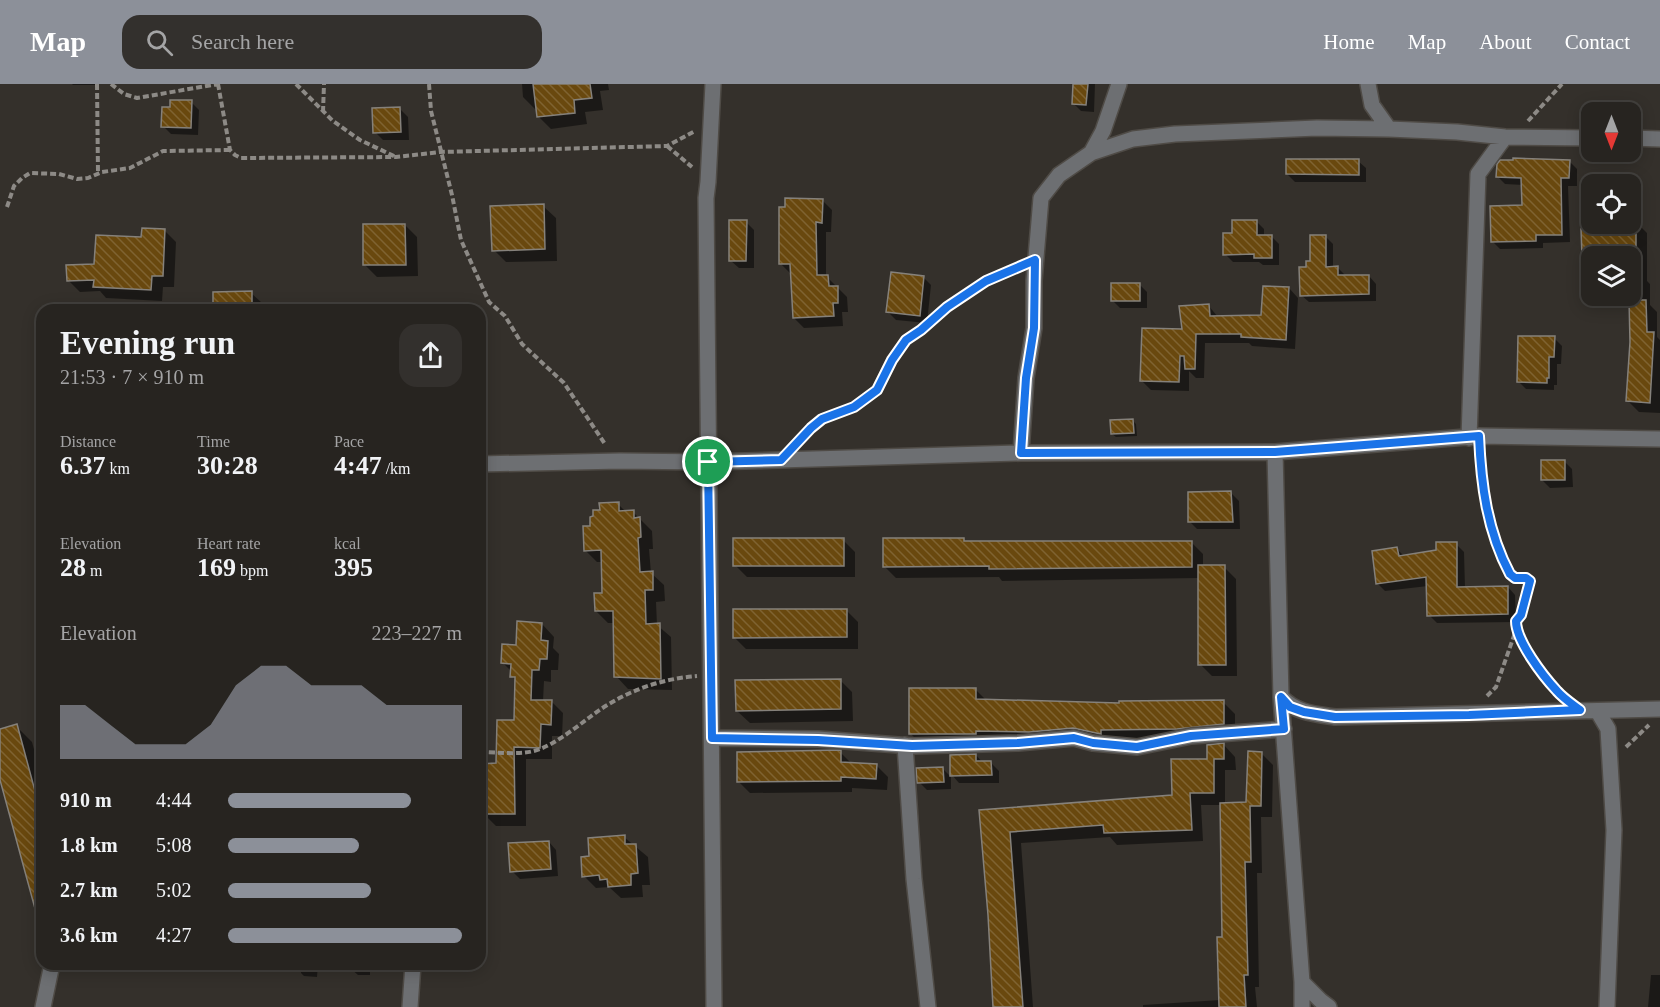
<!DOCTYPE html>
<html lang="en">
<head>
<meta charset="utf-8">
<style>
  :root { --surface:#272420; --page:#33302d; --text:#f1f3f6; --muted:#a4a4a5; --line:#43413e; --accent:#8c9099 }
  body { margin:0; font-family:"Times New Roman",serif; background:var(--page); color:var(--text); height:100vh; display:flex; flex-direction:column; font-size:22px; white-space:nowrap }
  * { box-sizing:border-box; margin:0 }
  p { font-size:20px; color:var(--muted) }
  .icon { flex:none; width:33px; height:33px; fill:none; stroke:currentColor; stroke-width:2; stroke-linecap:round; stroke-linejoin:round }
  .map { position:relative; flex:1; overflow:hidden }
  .drawer { position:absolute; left:36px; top:220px; width:450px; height:666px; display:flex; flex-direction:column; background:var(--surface); border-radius:18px; box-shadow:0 3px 15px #0003,0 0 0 2px var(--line) }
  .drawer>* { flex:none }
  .needle { width:39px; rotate:180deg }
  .buttons { position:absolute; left:1581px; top:18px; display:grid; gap:12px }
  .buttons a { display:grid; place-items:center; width:60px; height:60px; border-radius:12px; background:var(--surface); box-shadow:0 3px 15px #0003,0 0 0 2px var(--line); font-size:30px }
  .pin { position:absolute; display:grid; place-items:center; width:51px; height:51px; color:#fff; margin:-26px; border:3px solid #fff; border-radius:50%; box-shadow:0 2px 6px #0007 }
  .round { display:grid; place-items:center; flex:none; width:63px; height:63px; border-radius:18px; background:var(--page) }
  .head { display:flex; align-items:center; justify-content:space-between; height:102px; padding:0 24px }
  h1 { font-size:33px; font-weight:800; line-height:45px }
  .figures { display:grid; grid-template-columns:repeat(3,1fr); gap:9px; height:102px; padding:6px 24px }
  .figures div { display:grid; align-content:center }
  .figures b { font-size:26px; font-weight:800 }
  .figures small { font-size:16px; font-weight:400 }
  .figures p { font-size:16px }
  .chart { height:168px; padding:12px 24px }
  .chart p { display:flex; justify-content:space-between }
  .chart svg { width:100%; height:108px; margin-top:6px; fill:var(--accent); opacity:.7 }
  ul { padding:0 24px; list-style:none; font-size:20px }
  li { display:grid; grid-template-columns:96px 72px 1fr; align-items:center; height:45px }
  li i { height:15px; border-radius:8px; background:var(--accent) }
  header { display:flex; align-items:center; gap:36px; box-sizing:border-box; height:84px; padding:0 30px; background:var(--accent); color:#fff }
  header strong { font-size:28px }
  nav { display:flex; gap:33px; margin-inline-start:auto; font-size:21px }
  .search { width:420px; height:54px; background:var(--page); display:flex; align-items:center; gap:15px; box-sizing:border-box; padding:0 21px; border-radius:18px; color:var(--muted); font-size:22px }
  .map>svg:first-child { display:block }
</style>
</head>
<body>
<header>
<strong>Map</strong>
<div class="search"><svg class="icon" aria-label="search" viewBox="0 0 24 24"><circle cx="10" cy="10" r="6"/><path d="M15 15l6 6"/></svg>Search here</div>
<nav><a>Home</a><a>Map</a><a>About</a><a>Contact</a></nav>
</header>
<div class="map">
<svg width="1660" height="923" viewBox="0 0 1660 923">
  <defs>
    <pattern id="building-back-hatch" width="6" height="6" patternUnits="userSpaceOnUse" patternTransform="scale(1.5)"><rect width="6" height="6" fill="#69480e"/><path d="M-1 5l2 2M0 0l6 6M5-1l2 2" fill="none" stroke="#7f6331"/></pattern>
  </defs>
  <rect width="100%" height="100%" fill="#34302b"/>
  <!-- shadow -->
  <path fill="#0007" fill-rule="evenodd" d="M72,0H96V1H73Z
    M522,0H608L609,6L600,7L603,26L585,28L587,40L551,45L539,33L538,25H535L523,13Z
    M1075,0H1095L1094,28L1081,27L1073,19Z
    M191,18L199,26L198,51L171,50L163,42L171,25Z
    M400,25L408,33L409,56H383L375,48Z
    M1358,77L1366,84V98H1295L1287,90Z
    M1569,77L1577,85V102H1568L1570,158L1543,159V164L1500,165L1492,157L1524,123L1523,101L1505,100L1497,92Z
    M822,116L832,126L831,148H826V192L847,213L848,228H842L843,242L804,244L794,234L791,190L781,180Z
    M543,122L556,134L557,177L506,178L494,166Z
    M1256,137L1264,145V153L1271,152L1279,160V181H1263L1259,178H1233L1225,170L1234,150Z
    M1630,137H1635L1647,149V197L1650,200V221L1657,228V253L1660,256V329L1639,328L1628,317L1631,258V220H1596L1584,208L1583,146H1595V140H1630ZM1592,172H1630V212H1592Z
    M746,138L754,146V184H739L731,177Z
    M405,141L417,153L418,192L377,193L365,181Z
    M165,147L176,158L174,203H163L162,217L106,214L100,207L80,208L68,196L143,155Z
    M1325,152L1333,160V184H1338L1346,192H1369L1376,200V217L1309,218L1301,211L1308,185Z
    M923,193L931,201L927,239L896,236L888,228Z
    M1139,200L1147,208V224H1120L1112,216Z
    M1289,204L1298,214L1295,265L1252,262L1249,259H1205L1204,294H1196L1189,287V307L1151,306L1142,297L1183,247L1208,221L1218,233L1262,232Z
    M214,209H251L261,218V226H214Z
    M1554,254L1562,262L1561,280H1557V301H1554V306L1526,305L1518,297Z
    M1133,337L1136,340L1137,352L1116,353L1112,350Z
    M1564,377L1572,385L1573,403L1550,404L1542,396Z
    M1231,409L1239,417L1240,445H1197L1189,437Z
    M618,420L626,428H633L652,447L653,465H649L651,489L664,501L665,517L656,518L657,541L671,553L672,606L628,605L616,592L615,539H608L596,527L604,510L603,478H597L585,466L592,443L601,427Z
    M843,456L855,468V493H747L735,481Z
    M963,456L966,459L1191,458L1203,470V483H1224L1236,495L1237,592H1212L1200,580L1199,494L1002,497L999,493L896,494L884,482Z
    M1456,460L1464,468L1465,504L1508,503L1515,511L1516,538L1437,539L1429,531L1428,502L1385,507L1377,499L1397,465L1404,472L1438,468Z
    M846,526L858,538V565H746L734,553Z
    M542,540L554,553L553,564L559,570L558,586H551V598L544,597L543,617H551L563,629L562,652H552V675H526V742H496L484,730L483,711L480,707V681H498L516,638V597L512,592V588L502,578Z
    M840,596L852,608L853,637L750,639L737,627Z
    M976,606L987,617L1121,621L1223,618L1235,630V651L1190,656L923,662L911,650Z
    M16,642L32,658L42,694V817L0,690V647Z
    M1224,661L1235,673L1236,686H1225V720H1248L1261,669L1273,681L1272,733H1261L1262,789H1257L1259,903H1255L1257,923H1143V921L1220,916L1224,855L1221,721H1201L1203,757L1117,761L1110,753L1021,759L1033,923H995L989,831L980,727L1174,712Z
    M840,668L852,680L876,681L888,693L887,706L852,704V708L750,709L738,697Z
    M976,671L983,679H991L999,687V699H959L952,691Z
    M943,685L951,693V705L927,706L919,698Z
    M624,753L648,773L650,801H642L643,813L621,814L609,803L596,804L584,792L591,773Z
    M549,758L556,766L558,792L520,795L512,787Z
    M301,880H318L317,893L304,892L301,889Z
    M350,880H370V891H358L350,884Z
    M1651,891H1660V923H1648Z"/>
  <!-- building -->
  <path fill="url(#building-back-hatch)" stroke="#85817b" stroke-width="1.5" d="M533,0H590L592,14L574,16L575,29L537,33Z
    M1073,0H1088L1086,21L1072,20Z
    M170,16H192L191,44L161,43L162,23H170Z
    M400,23L401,48L373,49L372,24Z
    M1513,74L1570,76L1569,94H1561L1562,151H1536V157L1491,158L1490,122L1522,121L1521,94L1496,93L1497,80L1500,76H1513Z
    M1286,75H1359V91L1286,90Z
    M785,114L823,115L822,139L816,138L817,191H828L829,202H838V219H833L834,232L793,234L790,180H779V123H785Z
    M544,120L545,165L492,167L490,122Z
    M729,136H747L746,177H729Z
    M1232,136H1257V151H1272V174H1254V170L1223,171V149H1232Z
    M363,140H405L406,181H363Z
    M1593,140H1636V172H1582L1581,145H1593Z
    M142,144L165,145L163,192H152L151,206L93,203L94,196L67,197L66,181L94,180L96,151L141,153Z
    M1310,151H1326V183L1338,182V191H1369V210L1300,212L1299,183H1306V177H1310Z
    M891,188L924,192L920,232L886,228Z
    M1111,199H1140V217H1111Z
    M1263,202L1289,203L1286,256L1241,253V250H1196L1195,285H1185L1184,272H1180L1179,298L1140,297L1142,244L1182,245L1179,222L1209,220L1210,232L1261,231Z
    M252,207V226H213V208Z
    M1629,216H1646L1647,248H1654L1650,319L1626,317L1630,258Z
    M1518,252H1555L1554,273H1549V294H1547V299L1517,298Z
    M1133,335L1134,349L1111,350L1110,336Z
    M1541,376H1565V396H1541Z
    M1231,407L1233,438H1188V408Z
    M619,418V427L634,426V434L640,433L641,453L638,454L640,488L653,487V506H645L646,540L660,539L661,595L614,593L613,527H595L594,509H602L601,466L584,467L583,442H590V433L593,432V426H600L599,419Z
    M733,454H844V482H733Z
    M883,454H964V457H1192V483L989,485V482L883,483Z
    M1436,458H1457V503L1508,502V530L1427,532L1426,493L1376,500L1372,467L1397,463L1399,472L1436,466Z
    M1198,481H1225L1226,581H1198Z
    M733,525H847V553L733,554Z
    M517,537L542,539L541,556L548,557L547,575H540L539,586H532L531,616H552L551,641L541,640L540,664L514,663L515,730H482L480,680L496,679L497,636H514L515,593H510L511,580L501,579L502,560L516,561Z
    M841,595V625L736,627L735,596Z
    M909,604H976V615L1119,619V617L1224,616V640L1177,645L1101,646V650L1073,644L1029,648L976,647V650H909Z
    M17,640L42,733V831L37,832L0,696V645Z
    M1224,659V675H1214V709H1190L1192,746L1104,749L1103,741L1010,748L1023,923H993L988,831L979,726L1172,711L1171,675H1207V661Z
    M841,666V678L877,680L876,695L841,693V697L737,698V668Z
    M1248,667L1262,668L1261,722H1250L1251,778H1245L1248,891H1244L1246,923H1219L1217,853H1222L1220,719L1246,718Z
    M976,670V677H991L992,691L950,692V671Z
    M943,683L944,698L917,699L916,684Z
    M625,751V760H636L638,789L631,790V801L608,803L607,795L600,796L599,791L582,793L581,773L589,772L588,754Z
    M549,757L551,785L510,788L508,759Z"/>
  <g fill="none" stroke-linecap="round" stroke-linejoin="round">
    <!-- minor casing -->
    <g stroke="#4f4b46" stroke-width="18">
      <path id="minor" d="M713,0L708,98L706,114L714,923
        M1368,0L1372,21L1389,45L1457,48L1505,53L1592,54
        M1630,54L1660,55
        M1091,69L1133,55L1175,50L1317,44L1389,45
        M1469,354L1478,90L1505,53
        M1275,368L1281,613C1296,629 1315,630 1335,633L1660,625
        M1021,369L1026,294L1034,244V197L1041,114L1059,91L1091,69L1103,47L1119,0
        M480,380L620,377L708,378L1021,369L1275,368L1479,352L1660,355
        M1281,613L1302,898L1321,917L1329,923
        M1598,628L1608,645L1614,746L1607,923
        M712,654L818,655L912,662L1018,659L1074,654L1093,659L1137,663L1191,652L1284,645
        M905,661L914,795L928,923
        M43,923L52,880
        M410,923L413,880
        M1302,923V898"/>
    </g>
    <!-- path -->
    <path stroke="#8d8a86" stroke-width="4" stroke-dasharray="6 3" stroke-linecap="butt" d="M97,0L98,89
      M111,0L124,10L137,14L218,0
      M218,0L230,66L235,71L241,74L396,73L440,68L667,62L695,47
      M296,0L333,37L360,56L396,73
      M429,0L431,27L452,111L461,156L489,218L505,232L522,260L564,299L605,360
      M323,28L324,0
      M1528,37L1562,0
      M667,62L692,83
      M7,123L14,102L22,94L30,89L59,90L77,95L88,94L102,88L130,84L163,67L230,66
      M795,359L822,335L854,323L877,306L892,276L906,256L921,246L947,223L986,197L1019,183
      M1480,367C1481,392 1492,479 1513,492C1517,495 1521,494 1526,494L1530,497L1521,531L1516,537C1516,556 1546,597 1560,610
      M1487,612L1496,603L1516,546
      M1626,663L1649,641
      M480,668C498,668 523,672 540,665C558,658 575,644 590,633C621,609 658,595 697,592"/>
    <!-- minor -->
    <use href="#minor" stroke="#6d6f72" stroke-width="15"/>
  </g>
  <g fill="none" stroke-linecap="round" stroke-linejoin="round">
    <!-- route casing -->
    <g stroke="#fff" stroke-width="12">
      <path id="route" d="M1035,176L1034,244L1026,294L1021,369L1275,368L1479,352C1481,400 1487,447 1510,490L1515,494H1526L1530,497L1521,531L1516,537C1516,557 1543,592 1557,607C1563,614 1572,620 1580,626L1469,631L1335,633L1304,628L1290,623L1281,613L1284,645L1191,652L1137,663L1093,659L1074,654L1018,659L912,662L818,656L712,654L708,378L781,376L811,344L822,335L854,323L877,306L892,276L906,256L921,246L947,223L986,197Z"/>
    </g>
    <!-- route -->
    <use href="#route" stroke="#1a73e8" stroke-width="8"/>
  </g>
</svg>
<div class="buttons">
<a><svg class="needle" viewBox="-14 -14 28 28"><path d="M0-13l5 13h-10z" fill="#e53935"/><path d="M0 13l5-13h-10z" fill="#a4a4a5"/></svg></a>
<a><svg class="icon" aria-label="locate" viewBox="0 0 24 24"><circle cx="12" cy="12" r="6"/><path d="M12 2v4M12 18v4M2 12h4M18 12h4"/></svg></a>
<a><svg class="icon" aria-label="layers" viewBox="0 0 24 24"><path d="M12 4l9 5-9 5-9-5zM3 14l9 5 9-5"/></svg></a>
</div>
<div class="pin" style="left:708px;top:378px;background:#1e9e55"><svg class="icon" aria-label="arrive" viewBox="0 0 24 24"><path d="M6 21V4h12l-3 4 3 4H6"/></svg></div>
<section class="drawer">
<div class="head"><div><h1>Evening run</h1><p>21:53 · 7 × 910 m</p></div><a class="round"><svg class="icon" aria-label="share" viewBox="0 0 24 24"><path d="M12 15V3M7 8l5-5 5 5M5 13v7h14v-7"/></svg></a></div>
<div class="figures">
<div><p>Distance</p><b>6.37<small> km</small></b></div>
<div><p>Time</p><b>30:28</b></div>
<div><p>Pace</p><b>4:47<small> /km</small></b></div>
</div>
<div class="figures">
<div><p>Elevation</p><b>28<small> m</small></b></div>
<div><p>Heart rate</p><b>169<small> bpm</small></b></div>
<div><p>kcal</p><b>395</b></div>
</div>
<div class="chart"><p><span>Elevation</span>223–227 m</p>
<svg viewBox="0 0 160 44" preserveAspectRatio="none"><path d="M0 44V22L10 22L20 30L30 38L40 38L50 38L60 30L70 14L80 6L90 6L100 14L110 14L120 14L130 22L140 22L150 22L160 22V44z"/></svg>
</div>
<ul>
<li><b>910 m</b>4:44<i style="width:78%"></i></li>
<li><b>1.8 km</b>5:08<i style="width:56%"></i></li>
<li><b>2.7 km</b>5:02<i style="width:61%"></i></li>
<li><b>3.6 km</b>4:27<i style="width:100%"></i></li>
</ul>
</section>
</div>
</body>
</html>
